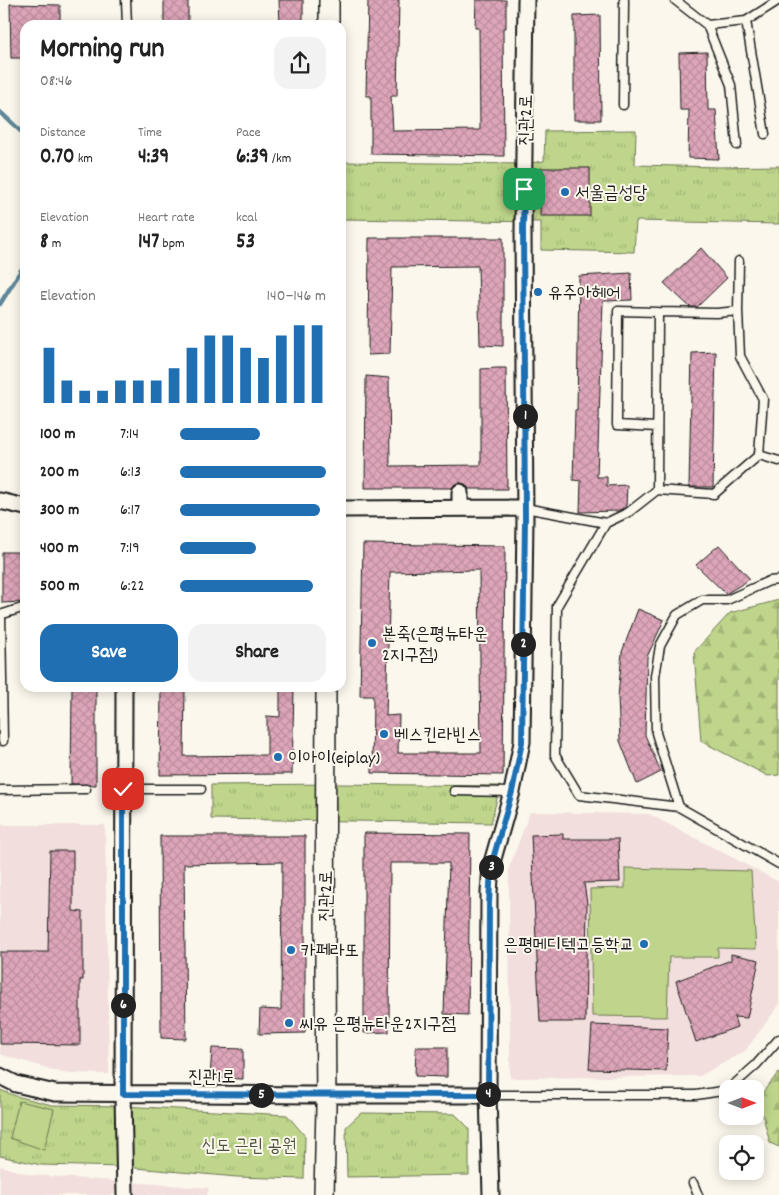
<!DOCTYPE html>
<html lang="en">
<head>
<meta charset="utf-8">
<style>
  :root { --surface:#fff; --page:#f2f2f2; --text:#222; --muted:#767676; --accent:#1f6fb2 }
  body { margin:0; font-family:Dekko,"Poor Story",sans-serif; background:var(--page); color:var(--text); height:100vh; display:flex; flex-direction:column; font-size:19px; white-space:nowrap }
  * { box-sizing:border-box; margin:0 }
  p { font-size:16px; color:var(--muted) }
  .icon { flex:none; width:28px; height:28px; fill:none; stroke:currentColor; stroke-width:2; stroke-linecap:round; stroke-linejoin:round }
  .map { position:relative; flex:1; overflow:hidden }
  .details { position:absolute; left:20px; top:20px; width:326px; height:672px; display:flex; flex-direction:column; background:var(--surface); border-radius:15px; box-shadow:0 2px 12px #0003 }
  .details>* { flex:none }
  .needle { width:32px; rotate:90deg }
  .tools { position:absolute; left:719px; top:1080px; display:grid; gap:10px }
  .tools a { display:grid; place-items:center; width:45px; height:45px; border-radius:10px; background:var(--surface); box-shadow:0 2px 12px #0003; font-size:25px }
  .pin { position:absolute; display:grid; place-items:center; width:42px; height:42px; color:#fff; margin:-21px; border-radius:10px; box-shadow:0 2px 8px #0006 }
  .km { position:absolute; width:25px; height:25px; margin:-12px; border-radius:50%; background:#222; color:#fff; font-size:14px; line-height:25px; text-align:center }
  .round { display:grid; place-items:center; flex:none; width:52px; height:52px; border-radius:15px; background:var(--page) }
  .headline { display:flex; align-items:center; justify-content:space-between; height:85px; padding:0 20px }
  h1 { font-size:28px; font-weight:800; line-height:38px }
  .metrics { display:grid; grid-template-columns:repeat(3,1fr); gap:8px; height:85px; padding:5px 20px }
  .metrics div { display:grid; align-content:center }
  .metrics b { font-size:21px; font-weight:800 }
  .metrics small { font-size:14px; font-weight:400 }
  .metrics p { font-size:14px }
  .chart { height:140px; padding:10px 20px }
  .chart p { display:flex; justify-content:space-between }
  .chart svg { width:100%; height:90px; margin-top:5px; stroke:var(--accent); stroke-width:6 }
  .button { display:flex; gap:10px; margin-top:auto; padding:10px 20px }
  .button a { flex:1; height:58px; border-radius:15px; background:var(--accent); color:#fff; font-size:20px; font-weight:800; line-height:58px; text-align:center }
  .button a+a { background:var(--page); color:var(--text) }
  ul { padding:0 20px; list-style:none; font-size:16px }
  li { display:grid; grid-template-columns:80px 60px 1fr; align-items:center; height:38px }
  li i { height:12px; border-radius:6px; background:var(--accent) }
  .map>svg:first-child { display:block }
</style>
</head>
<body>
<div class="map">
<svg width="779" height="1195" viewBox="0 0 779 1195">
  <defs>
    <pattern id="forest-firs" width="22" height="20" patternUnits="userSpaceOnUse" patternTransform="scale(1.25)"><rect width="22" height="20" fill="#bed58b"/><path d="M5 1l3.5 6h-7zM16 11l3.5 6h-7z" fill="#a3b677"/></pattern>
    <pattern id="park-tufts" width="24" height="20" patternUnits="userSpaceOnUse" patternTransform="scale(1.25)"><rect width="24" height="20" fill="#bed58b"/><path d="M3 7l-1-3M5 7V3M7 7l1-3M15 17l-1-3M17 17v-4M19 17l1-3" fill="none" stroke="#a3b677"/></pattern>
    <pattern id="building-cross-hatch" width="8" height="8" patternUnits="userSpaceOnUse" patternTransform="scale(1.25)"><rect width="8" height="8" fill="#dda5b9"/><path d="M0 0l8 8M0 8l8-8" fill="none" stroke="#bd8d9e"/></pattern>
  </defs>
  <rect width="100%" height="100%" fill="#fbf7ec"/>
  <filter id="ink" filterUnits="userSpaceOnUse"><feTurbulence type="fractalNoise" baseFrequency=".02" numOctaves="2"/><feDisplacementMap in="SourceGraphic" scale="10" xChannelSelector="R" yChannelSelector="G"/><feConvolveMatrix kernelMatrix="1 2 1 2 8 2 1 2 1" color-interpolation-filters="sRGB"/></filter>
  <g filter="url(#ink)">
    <!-- built -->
    <path fill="#f2dedd" d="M530,812L649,814L779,882V1005L745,1051L700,1076L510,1078L509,868Z
      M0,825H105L109,1074L63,1073L0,1054Z
      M0,1166L31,1175L209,1188L207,1195H0Z"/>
    <!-- forest -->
    <path fill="url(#forest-firs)" stroke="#6d7854" d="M779,600V775L768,776L701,741L694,652L730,613Z
      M779,1072V1147L770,1143L758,1098Z"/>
    <!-- park -->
    <path fill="url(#park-tufts)" stroke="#6d7854" d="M636,130L635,165L719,167L779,166V224L636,221L634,252L541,250V222L341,219V162L524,164L544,161L545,131Z
      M339,784L500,786L491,823L211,819V785Z
      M0,1090L16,1096L52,1105L123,1106L287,1115L305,1136L304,1179L237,1177L124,1167L41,1165L0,1156Z
      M361,1113L455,1114L469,1128V1175L347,1177L346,1127Z"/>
    <!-- garden -->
    <path fill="#bed58b" stroke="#6d7854" d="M625,868L751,871L756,949L718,948V957H669L667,1017L592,1016L590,889L625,888Z
      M19,1101L54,1109L44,1150L10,1138Z"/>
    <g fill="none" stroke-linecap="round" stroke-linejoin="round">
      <!-- stream -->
      <path stroke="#5e8799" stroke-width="4.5" d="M0,112L25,135
        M0,304L25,264"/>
    </g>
    <!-- building -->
    <path fill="url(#building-cross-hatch)" stroke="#1c1c1c" fill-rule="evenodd" d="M164,0H188V25H164Z
      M279,0H303V25H280Z
      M368,0H399L397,96H391L393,131L480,130L479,28H475L476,0H506V28H503L504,156L371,154V96H366Z
      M10,4L60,5V25H25V58H11Z
      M600,15L601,120H574V16Z
      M707,52L708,110H716L719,159L688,158L689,110H680L679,53Z
      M541,168H590V216H540Z
      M369,238H503V346L480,345L478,266L392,267L390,354L368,355Z
      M701,248L727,278L697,307H690L664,283Z
      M631,273L632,300L603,301L597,477H607V486L627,485L626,507L617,511L580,512L581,481L573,480L575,410H577L579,276Z
      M716,352L713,487H689L692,353Z
      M497,368H506L507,489H469L465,484L460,483L455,484L452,488H365L366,376L389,378L390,466L481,465V369Z
      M363,544L505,546L503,775L372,773L373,696H360ZM479,570L481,753H398L399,715L386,716L390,572Z
      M719,545L750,579L726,594L696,565Z
      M2,552H25V602L2,603Z
      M638,609L664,620L647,657L645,735L661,772L637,784L620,741L618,697L622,652Z
      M72,688H96V785L71,784Z
      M161,688H185L184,756L267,755V716L280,717V688H294L292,774L160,775Z
      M364,833L470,834L468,1015L444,1014L449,863H390L389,1032L364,1033Z
      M563,834V839H618L620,882L584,883L587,904L585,1022H540L531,835Z
      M160,836H305V1033L259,1034L260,1009L281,1010L282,862L184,864L186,1039L161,1038Z
      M50,851H73V911L83,912V980H80V1045L0,1044V952H48Z
      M731,954L759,960L747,1018L734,1017L737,1027L696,1042L676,981L731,960Z
      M592,1025L668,1028L666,1071L589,1069Z
      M416,1047H447V1077L415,1076Z
      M212,1048L243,1049V1079L210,1078Z"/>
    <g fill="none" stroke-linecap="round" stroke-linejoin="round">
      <!-- service casing -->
      <g stroke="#1c1c1c" stroke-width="11">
        <path id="service" d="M126,0L127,25
          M675,0L707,25L731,85L737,145
          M746,21L765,134
          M707,25L746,21L779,0
          M623,105L624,0
          M739,261L738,311L740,356L763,399L759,455L714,494L657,490L629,512L606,523L557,606L555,755L579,795L679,807L779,864
          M657,427L617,425L618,311L658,312
          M759,455L779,461
          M657,490L658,312L717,313L738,311
          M525,508L606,523
          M0,615L25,607
          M1,615L3,741
          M123,789H201
          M0,790L86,789
          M454,791L512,792
          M679,807L656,733L655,676L660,646L677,615L702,600H727L769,581L779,580
          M729,1089L756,1065L779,1039
          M488,1095H696L728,1090
          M693,1183L698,1195"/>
      </g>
      <!-- minor casing -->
      <g stroke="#1c1c1c" stroke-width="19">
        <path id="minor" d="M460,492V508
          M0,501L25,507
          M341,509L525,508
          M124,688L123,1094L125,1195
          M0,1076L16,1084L55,1093L313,1095H488
          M491,1195L488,1095L489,892L491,866L512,792L522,742L525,519L523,229L526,0"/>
      </g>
      <!-- tertiary casing -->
      <g stroke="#1c1c1c" stroke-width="22">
        <path id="tertiary" d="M329,0V25
          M324,1195L326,1107L325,962L326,688"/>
      </g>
      <!-- service -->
      <use href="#service" stroke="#fbf7ec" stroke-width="8"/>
      <!-- minor -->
      <use href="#minor" stroke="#fbf7ec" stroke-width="15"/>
      <!-- tertiary -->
      <use href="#tertiary" stroke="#fbf7ec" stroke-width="19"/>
    </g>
  </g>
  <g fill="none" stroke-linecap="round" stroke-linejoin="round" filter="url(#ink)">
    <!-- route casing -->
    <g stroke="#fff" stroke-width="10">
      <path id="route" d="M123,789V1094L488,1095L489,904L491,866L512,792L522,742L525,519L523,229L524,189"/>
    </g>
    <!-- route -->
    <use href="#route" stroke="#1f6fb2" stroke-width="6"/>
  </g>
  <!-- markers -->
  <g fill="#1f6fb2" stroke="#fbf7ec" stroke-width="2">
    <circle cx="565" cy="192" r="5"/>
    <circle cx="538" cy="292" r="5"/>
    <circle cx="372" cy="643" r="5"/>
    <circle cx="384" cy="734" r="5"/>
    <circle cx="278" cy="757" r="5"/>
    <circle cx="644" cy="944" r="5"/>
    <circle cx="291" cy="950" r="5"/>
    <circle cx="289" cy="1023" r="5"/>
  </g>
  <g text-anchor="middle" stroke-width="4" stroke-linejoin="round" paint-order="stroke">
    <!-- street labels -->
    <g font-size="18" fill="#1c1c1c" stroke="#fbf7ec">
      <text transform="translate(525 120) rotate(-89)" y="6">진관2로</text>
      <text transform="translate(325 896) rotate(-89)" y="6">진관2로</text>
      <text x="212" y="1082">진관1로</text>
    </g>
    <!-- poi labels -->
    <g font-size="18" fill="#1c1c1c" stroke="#fbf7ec" text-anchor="start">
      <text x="575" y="198">서울금성당</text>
      <text x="548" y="298">유주아헤어</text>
      <text x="382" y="639">본죽(은평뉴타운<tspan x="382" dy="21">2지구점)</tspan></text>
      <text x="394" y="740">베스킨라빈스</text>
      <text x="288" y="763">이아이(eiplay)</text>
      <text x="634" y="950" text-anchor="end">은평메디텍고등학교</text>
      <text x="301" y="956">카페라또</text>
      <text x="299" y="1029">씨유 은평뉴타운2지구점</text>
    </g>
    <!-- park labels -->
    <g font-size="18" fill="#4d543d" stroke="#fbf7ec">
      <text x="249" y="1151">신도 근린 공원</text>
    </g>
  </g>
</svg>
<div class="tools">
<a><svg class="needle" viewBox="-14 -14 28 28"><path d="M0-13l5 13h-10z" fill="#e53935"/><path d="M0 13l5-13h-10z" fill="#767676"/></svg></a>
<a><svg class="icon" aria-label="locate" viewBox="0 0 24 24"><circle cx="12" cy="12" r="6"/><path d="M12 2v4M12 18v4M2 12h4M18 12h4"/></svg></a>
</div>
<div class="pin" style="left:524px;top:189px;background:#1e9e55"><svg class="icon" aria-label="arrive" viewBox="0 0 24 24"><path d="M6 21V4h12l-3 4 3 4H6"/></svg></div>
<div class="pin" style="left:123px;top:789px;background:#d93025"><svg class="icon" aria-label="check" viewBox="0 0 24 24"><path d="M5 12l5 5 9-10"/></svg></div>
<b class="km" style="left:525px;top:416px">1</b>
<b class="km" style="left:523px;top:644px">2</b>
<b class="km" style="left:491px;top:867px">3</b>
<b class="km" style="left:488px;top:1094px">4</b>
<b class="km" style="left:261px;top:1095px">5</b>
<b class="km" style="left:123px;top:1005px">6</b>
<section class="details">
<div class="headline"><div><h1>Morning run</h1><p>08:46</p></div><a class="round"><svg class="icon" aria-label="share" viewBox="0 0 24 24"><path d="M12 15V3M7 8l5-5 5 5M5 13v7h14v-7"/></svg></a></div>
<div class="metrics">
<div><p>Distance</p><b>0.70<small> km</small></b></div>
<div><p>Time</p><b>4:39</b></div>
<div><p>Pace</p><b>6:39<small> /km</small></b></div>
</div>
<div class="metrics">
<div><p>Elevation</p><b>8<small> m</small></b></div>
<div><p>Heart rate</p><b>147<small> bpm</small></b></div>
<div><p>kcal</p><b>53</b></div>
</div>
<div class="chart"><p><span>Elevation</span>140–146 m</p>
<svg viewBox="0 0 160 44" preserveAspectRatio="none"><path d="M5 44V17M15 44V33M25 44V38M35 44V38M45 44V33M55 44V33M65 44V33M75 44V27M85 44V17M95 44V11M105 44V11M115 44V17M125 44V22M135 44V11M145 44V6M155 44V6"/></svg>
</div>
<ul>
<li><b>100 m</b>7:14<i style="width:55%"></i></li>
<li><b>200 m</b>6:13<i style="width:100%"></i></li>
<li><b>300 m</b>6:17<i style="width:96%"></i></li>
<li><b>400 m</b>7:19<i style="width:52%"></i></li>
<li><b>500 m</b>6:22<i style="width:91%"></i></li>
</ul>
<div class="button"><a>Save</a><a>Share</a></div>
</section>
</div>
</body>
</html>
